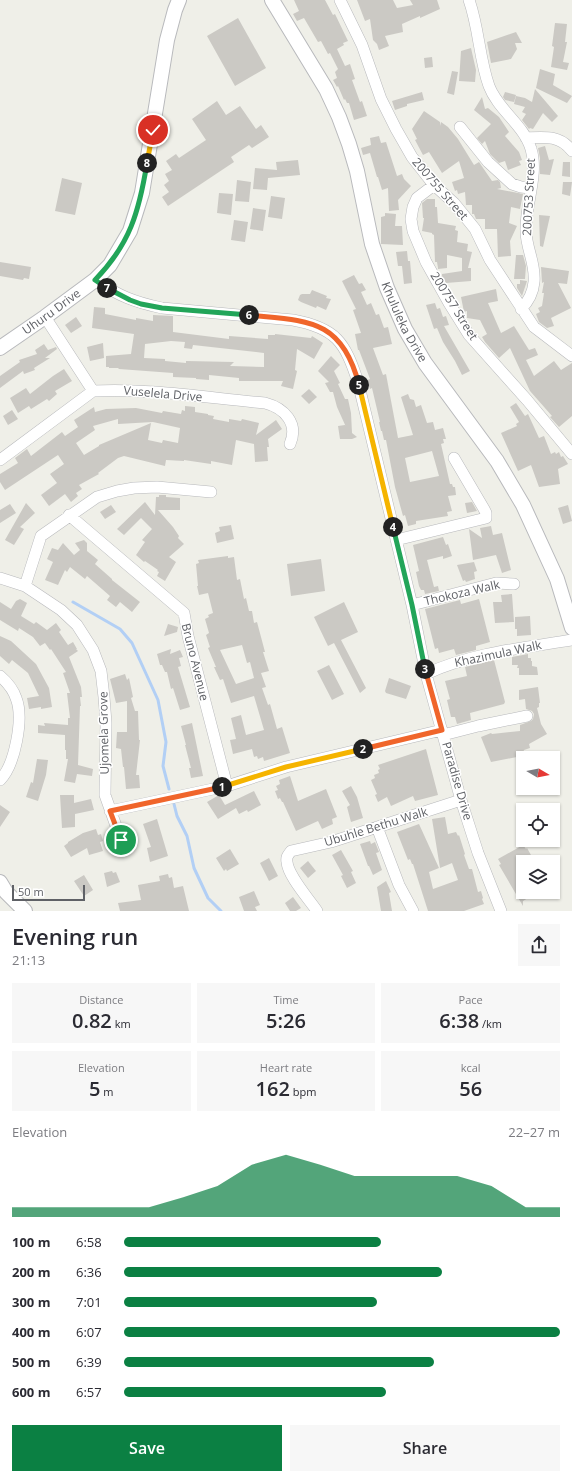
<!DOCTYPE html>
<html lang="en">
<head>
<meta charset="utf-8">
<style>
  :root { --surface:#fff; --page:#f7f7f7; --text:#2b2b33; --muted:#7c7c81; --accent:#0b8043 }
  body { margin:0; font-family:"Open Sans",sans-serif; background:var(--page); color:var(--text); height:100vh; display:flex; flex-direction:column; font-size:15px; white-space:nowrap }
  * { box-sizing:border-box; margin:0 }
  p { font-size:13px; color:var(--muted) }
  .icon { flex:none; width:22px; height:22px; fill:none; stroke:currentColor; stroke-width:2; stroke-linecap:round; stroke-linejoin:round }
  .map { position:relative; height:911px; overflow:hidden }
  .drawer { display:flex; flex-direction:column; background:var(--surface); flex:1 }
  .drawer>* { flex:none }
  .needle { width:26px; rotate:100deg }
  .tools { position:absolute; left:516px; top:751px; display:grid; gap:8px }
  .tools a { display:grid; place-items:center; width:44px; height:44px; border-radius:0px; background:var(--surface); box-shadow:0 1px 3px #0004; font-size:20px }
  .scale { position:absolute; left:12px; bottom:10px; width:73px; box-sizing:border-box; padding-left:4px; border:2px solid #5f6166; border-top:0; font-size:11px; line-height:14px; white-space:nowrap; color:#5f6166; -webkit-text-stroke:3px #fff; paint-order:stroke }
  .pin { position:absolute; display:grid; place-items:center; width:34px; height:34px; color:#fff; margin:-17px; border:2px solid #fff; border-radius:50%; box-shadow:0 1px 4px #0007 }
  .km { position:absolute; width:20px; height:20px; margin:-10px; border-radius:50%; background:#222; color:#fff; font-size:11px; line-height:20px; text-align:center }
  .round { display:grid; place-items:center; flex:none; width:42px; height:42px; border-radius:0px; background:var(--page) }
  .headline { display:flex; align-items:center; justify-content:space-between; height:68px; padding:0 12px }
  h1 { font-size:22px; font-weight:600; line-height:30px }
  .figures { display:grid; grid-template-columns:repeat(3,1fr); gap:6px; height:68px; padding:4px 12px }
  .figures div { display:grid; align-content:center; border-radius:0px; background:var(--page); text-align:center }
  .figures b { font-size:20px; font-weight:600 }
  .figures small { font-size:11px; font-weight:400 }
  .figures p { font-size:11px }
  .chart { height:112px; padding:8px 12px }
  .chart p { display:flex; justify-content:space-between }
  .chart svg { width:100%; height:72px; margin-top:4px; fill:var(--accent); opacity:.7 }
  .cta { display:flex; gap:8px; margin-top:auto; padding:8px 12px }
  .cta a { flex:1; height:46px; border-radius:0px; background:var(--accent); color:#fff; font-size:16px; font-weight:600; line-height:46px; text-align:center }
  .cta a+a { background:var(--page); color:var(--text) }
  ul { padding:0 12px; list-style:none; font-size:13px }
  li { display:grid; grid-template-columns:64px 48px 1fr; align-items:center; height:30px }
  li i { height:10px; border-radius:5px; background:var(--accent) }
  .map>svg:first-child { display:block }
</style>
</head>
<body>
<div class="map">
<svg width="572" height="911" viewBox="0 0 572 911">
  <rect width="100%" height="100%" fill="#efefe8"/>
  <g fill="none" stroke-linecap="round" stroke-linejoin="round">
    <!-- stream -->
    <path stroke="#b2cff5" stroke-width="3" d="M73,602L120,629L132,643L158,700L166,742L163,766L169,789
      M174,804L177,816L187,836L194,868L208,898L221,911"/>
  </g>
  <!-- building -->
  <path fill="#cbc9c4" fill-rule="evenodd" d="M294,0H325L333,15L335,14L348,41L343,43L344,45L337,49L345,66L350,64L355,79L352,80L360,102L362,101L367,116L354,120L349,103H347L345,99L344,100L338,86L337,87L333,80L337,78L335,72L338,69L330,53L328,54L321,41L318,42L304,18L297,21L293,14L299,11Z
    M357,0H393L397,8L413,5L410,0H437L440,9L420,18V16L402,24L403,32L385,36L389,46L379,50L377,44L373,40L370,19L365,21Z
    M238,18L266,68L235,86L207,36Z
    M555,23L567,24L565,42H567L563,62L569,63L567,70L551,67L554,47L552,46Z
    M516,32L522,43H515L517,49L511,59L491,63L487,42Z
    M471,48L476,70L475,82L459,81L461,51Z
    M432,57L433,67L425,68L424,58Z
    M540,69L555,74L553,85L572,96L567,103L536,88Z
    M452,71L458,72L454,95L447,93Z
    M535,89L558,116L552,122L543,113L533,129L530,128L529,129L522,120L526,114L522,112L525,107L514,104L516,96L525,98L532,102Z
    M422,92L424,100L407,104V106L395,110L392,101Z
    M505,92L516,95L514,102L505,100L503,97Z
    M482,97L485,109L488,108L499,117L509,132L505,136L519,152L522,160L519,161L521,165L508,170L505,161L499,163L490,154L485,141L482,144L477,138L491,124L474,110Z
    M217,101L226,115L240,106L256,129L261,125L269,137L252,148L249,145L231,157L234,162L168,206L162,197L169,192L164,185L169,181L165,174L172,170L166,161L176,154L179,158L206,140L192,119Z
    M424,111L440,122V126L441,122L448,127L458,139L474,165L479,162L492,181L498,180L500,182L501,188L497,189L523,194L520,209L511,207L509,223L517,226L510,241L511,256L498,257L497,229H485V219H476L474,214H472V205H466L465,192L458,194L457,190L455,191L452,182L464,178L459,161L442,173L429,152L423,155L415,140L417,139L412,129Z
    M379,136L381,143L386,142L397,176L402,174L404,179L411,186L398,200L399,210L389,211L388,188L382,190L378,177H377L370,153L363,155L361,148L371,145L370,138Z
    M545,146L549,160L554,159L550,175L540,174V158L538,148Z
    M298,160L300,175L268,178L267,190L253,189L255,168L277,170L276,162Z
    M563,162H570V177L562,176Z
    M62,178L82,183L75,215L55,211Z
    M237,180L251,182L249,202L235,201Z
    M563,182H572L570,196L562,194Z
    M219,193L233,194L231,215L217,213Z
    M271,196L285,198L282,219L268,217Z
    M427,199H435V207H437L438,223L456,226L455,230L458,231L457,242L468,244L467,251L472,252L468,268H471V281L446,283L442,276V274L462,271V258L447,255V268L438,269V268L437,262H435L434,235L432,234V233L422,231L424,218H423L422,203Z
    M253,208L266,210L263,231L250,229Z
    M385,213L396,214L395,226H402L403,245L381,244V217L385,216Z
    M539,215L550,216L543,247L540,246Z
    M234,220L248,222L245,242L231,240Z
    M407,251L408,261H410L412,283L404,284L402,266H398L396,252Z
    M516,255H523L526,266L525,279H514Z
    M0,262L31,267L29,279L24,278L23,280L0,276Z
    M541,267L569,271L567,284L558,283L571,308L551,318L554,326L547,328L539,322L536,314L540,312L538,308L542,306L544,293H542L544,282L542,283Z
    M354,275L359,284L362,283L366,290L361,292L367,305L371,303L376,315L379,314L384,328L388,327L392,344L373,348L383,375L386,374L398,438L413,435L401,397L408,394L410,399L414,400L416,407L421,405L427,423L433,422L435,430L443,428L446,439H443L444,443L441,444L450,484H452L453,487H455L456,495L448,496L452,511L447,512L448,516L416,521V524L408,526L405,515L403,516L395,487L386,440H384L382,431H381L379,422H380L372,388L370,389L367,380L370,379L359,350H358L355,334L361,333L353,310L356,309L342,281ZM432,451L439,476L410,482L405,458Z
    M520,280L527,281L522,296L517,288V284H520Z
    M496,289L498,301L488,303L501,333L514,326L529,350L535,348L538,355L526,360L534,376L554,361L561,370L572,363V416L559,427L550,417L552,416L530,391L510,348L499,358L485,342L482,337L487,334L480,320L467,318V311L464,312L461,297Z
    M312,290L327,296L326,298L331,299L326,310L317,306L316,308L301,302L298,300L300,295L302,294H310Z
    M435,303L437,309L440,308L443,317L446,316L449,325L444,326L470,371L462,375L455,361L443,342L437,328L434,329L426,305Z
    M94,307L105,308V314L136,320V318L153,321V315L173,316V332L229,339V336L268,339V335H275V334L311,338L312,336L323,343L314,359L297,349L295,370L297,371L293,389L281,386L283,381H239V378L209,375V380L196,379V378L173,377V373L119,369L118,368H109V367H106V356L131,354L134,334L92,328ZM171,341L185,342L184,348L192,349L193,345L264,353V367L230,366L234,362L186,361V363L165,361V359L144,358L145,344Z
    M76,317L82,326L71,333L65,325Z
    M103,343L104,358L90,361L87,347Z
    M44,344L48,350L56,347L57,349L45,358H50L34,368L35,370L24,374L23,371L0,388V376L20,362L19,360L37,354L35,350Z
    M331,356L340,365L334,371L340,383L338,384L345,399H348L351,413L352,433L357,437L352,439H340L338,426L345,425L346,427L337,407L333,392H330L325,383L329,382L318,371Z
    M64,369L72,381L55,391L57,394L49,401L47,399L31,409L29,406L18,413L10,398L26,388L30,394L53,376Z
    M309,389L317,397L309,404L301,396Z
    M516,403L525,416L528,414L539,438L544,436L551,454L555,452L556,454L559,452L561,457L563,456L568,464L558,469L560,484L539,487L531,465L518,471L501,433L517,426L516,424L519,422L510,407Z
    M185,406L195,407V412L208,414V415L214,416L213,419L229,422V419L241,421L242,419L259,423L256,435L276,420L282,429L268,439L269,447H267L268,461L255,462L254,444L236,440L232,465L211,461V464L184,460V461L166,460L165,466L124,456L118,458L98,473L99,474L79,485L82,489L76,493L78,496L71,502L65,494L49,506L41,495L57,483L50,474L64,464L58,455L5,490L0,482V474L18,463L15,458L27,449L31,456L62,432L65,436L78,427L74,420L94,407L95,412L106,409L136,408L162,413L163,411L181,414L182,410L185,411ZM118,419V424L153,422L180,428L178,443L163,440L162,443L148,440L151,423L99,445V446L84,455L76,443L95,430L93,426Z
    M12,410L18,419L8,425L3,416Z
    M159,495H166V497L180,498V510H158L173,527L179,536L178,538L184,544L169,557L176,562L165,581L157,576L159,572L157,571L158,570L145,561L144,562L136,555L145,542L142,540L152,529L141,518L124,535L117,529L145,502L155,515L156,497H159Z
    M472,502L477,511L467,513L465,503Z
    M26,503L35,513L20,527L24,529L14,545L5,540Z
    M10,504L16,513L0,523V510Z
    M111,505L116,512L105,519L100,512Z
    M568,505L572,521L563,524L558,508Z
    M231,525L234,539L217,543L215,533L220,531L219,527Z
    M491,526L493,535L502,533L511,570L502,573L496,555L473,560L469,529L482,538L480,528Z
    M443,537L446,545L448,544L452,556L443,559V556L427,560L434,587L438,586L439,591L425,594L424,590H421L419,586L416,572L419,571L413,545Z
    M84,540L87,543V551L98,560L95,564L112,579V580L140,602L132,612L120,602L116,607L107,600L110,596L87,576L85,579L70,567L67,572L65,570L58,585L45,580L53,562L47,559L52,548L58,550L63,543L74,555L80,550L75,543Z
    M228,556V558L234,557L237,580L240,579L244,599L246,598L249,611H252L254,623L257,622L265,652H263L269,671L261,673L266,687L262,688L268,705L270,704L277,729L282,727L290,753L264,761L263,757L258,759L257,756L254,757L252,749L233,754L230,740L236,739L231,718L241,715L246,735L264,730L254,696L231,703L223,679L220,680L214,667H216L208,648L210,647L206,635L209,633L205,619L209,617L208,615L213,613L208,593L199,595L197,586H198L196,564L199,563L198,560ZM242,645L247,663L250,662L254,678L236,684L220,650Z
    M321,559L325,591L291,596L287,564Z
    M474,562L477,571L474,572L475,579L466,582L465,580L463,581L457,565Z
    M512,594L514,622L495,623L493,602H502L501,595Z
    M20,599L27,603L21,616L34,624L36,622L47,630L56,623L61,630L59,632L68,645L73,642L77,649H76L78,651L69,657L81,687L82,697H80L81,706H80L78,765L93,769L92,776L77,774L75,783L64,781L68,759H66V750H65V735L38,733V725L45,726L44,723L68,725V718H70L67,693H70L63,673L66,672L51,649L50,650L45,643L40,646L33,637L19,628L18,631L0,620V602L11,609L16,601Z
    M479,599L490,642L476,646V650L456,655L454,649L439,653L438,648L435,649L425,609L460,600L461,604Z
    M344,602L358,632L341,640L366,688L360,693L334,643L328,646L314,617Z
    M530,616L531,635L517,636V629H515V617Z
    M168,624L178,627L177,632L164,636Z
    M0,636L11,641L36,664L49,688L52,707L41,709V707L29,709L27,698L39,696L28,673L12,660L9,664L0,656Z
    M171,649L170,654L180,650L183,657L179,658L181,666L178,667L190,707L180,710L174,691L173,688L171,689L167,672H165L162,665H160L157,654Z
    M528,654V658H531V661H532V666L537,667L538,675H519V668H517L518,665H512V657Z
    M494,660L505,702L504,704L470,713L471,720L457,724L455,717H451L447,700L450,699L445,681L467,676L465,667Z
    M329,665L344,694L332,700L317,671Z
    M125,674L127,680L129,678L133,697L131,698L135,711H138L139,740H140L136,775H139L140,788L126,789L124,767H123L121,749L116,748L117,732H127V701L116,703L110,679Z
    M389,678L411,686L406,699L386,693L385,691Z
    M538,687L540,703H539V707L537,708L541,724L547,734L529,744L530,748L524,750L522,756L491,762L481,737L491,733L492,734L520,731V725L531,721L533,719L534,714L532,711L526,709L525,699L519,700V690Z
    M192,723L203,776L191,778L189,768H191L185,745H186L181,726Z
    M426,749L438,795L415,801L413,796L391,806L387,797L378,802L375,795L377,794L371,780L375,778L374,775L379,773L378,770L380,769L378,765Z
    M37,759L48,760L46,775L38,801L26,797L31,782L33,783Z
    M290,776L298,801L326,789L337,817L332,819L333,824L322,829L318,821L296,831L283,802H282L280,798L278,799L275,791L278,790L276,786L280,784L279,780Z
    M351,786L357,797L363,818L351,822L347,807L350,805L342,791Z
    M254,791L261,805L248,812L247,810L239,814L236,808L218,819L207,802L219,795L225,805Z
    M60,795H74V803L91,799L94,810L75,814V827L62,828Z
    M0,805L10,812L0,827Z
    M445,817L448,834L456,832L458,836L459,835L465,854L464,855L469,869H472L478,892L481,891L483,898L482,899L484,904L464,911H428L413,864H412L410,859L408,860L397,832L419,824L439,868L429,872L433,889L458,880L452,863L440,868L432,819Z
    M157,819L168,856L150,862L147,848L151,847L143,824Z
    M96,829L98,835L101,834L103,841L100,842L103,851L89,855L87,848L71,857L64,846L68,843V842L83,833Z
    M370,841L371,844L375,842L379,852L376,853L382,870L373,875L369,866H368L360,844Z
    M523,845L526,849L527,848L535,862H523V892H538L523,901V906L499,865L501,864L498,859Z
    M230,849L239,864L227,871L226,869L224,871L216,858Z
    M341,850L353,871L351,872L356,883L347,888L341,876L343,875L332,855Z
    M269,858L278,876L269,881L260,863Z
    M308,861L316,871L308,878L300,868Z
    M112,871L113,873L116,872L120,882L107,887L104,873Z
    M168,874L169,878L172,877L174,888L183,886L189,911H120L118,903L141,900L138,885L160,881L159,876Z
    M84,875L93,890L84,896L74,881Z
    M386,881L391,892L389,893L392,911H381L377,887Z
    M254,891L260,905L255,907L257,911H244L239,897Z
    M293,897L301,908L296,911H290L285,903Z"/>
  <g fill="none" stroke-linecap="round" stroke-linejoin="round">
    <!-- minor casing -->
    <g stroke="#b8b9bc" stroke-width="12">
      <path id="minor" d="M340,0L362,45L381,99L396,129L412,157L434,185L454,203L475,229L490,260L534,327L572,356
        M469,0C479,28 479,58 489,86C498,110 524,125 531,149C539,174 525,205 526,231C526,248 536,264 534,282C533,293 529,301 521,309
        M460,127L488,162L512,184L521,187L530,188
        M526,138C545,137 560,135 572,151
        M434,185L417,198L413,207L411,219L413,231L426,262L449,303L469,335L527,400L572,454
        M95,280C119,296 134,302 162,308L293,320C336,328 345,342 358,382L412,605L426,674L461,800L478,853L501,911
        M45,317L93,391C150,388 208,398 265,403C284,408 299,423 290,444
        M0,460L93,391
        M69,515L184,613L188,636L227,786
        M396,540L486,518V513L484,509L454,458
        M0,578L25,586L61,610L77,625L93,650L101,671L104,697L106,723L105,795L121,840
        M25,586L41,536L97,497L117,491L134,488L157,487L211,492
        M412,605L496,583L514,584
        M426,674C471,653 523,648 572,640
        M0,676C7,682 13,689 16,698C24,718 15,765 0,780
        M443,735L478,726L527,716
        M110,811L227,786L286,767L442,730
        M377,827L399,885L413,911
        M317,911C309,899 288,876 287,862C286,857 288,855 291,851L331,842L461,800"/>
    </g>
    <!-- tertiary casing -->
    <g stroke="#b8b9bc" stroke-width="16">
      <g id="tertiary">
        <path id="s1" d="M272,0L326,89L339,117L349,144L357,171L372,244L387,288L405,329L425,363L497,461L523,505L557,579L572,628"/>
        <path id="s2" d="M0,348L45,317L95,280L110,265L130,231L142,193L167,40L175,10L179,0"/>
        <path d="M0,882L6,892L25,911"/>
      </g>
    </g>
    <!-- minor -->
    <use href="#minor" stroke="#fff" stroke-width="11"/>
    <!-- tertiary -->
    <use href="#tertiary" stroke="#fff" stroke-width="14"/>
  </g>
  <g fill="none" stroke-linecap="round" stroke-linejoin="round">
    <!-- split-1 casing -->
    <g stroke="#fff" stroke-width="8">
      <path id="split-1" d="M121,840L110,811L222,787"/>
    </g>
    <!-- split-2 casing -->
    <g stroke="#fff" stroke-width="8">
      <path id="split-2" d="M222,787L286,767L363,749"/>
    </g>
    <!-- split-3 casing -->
    <g stroke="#fff" stroke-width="8">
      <path id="split-3" d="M363,749L442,730L425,669"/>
    </g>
    <!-- split-4 casing -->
    <g stroke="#fff" stroke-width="8">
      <path id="split-4" d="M393,527L412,605L425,669"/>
    </g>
    <!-- split-5 casing -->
    <g stroke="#fff" stroke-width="8">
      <path id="split-5" d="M359,385L393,527"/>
    </g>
    <!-- split-6 casing -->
    <g stroke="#fff" stroke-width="8">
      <path id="split-6" d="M249,315C307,321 342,318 359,385"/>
    </g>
    <!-- split-7 casing -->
    <g stroke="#fff" stroke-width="8">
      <path id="split-7" d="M107,288L130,300L141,304L162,308L249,315"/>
    </g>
    <!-- split-8 casing -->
    <g stroke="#fff" stroke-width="8">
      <path id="split-8" d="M107,288L95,280C130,244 139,212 147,163"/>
    </g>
    <!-- split-9 casing -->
    <g stroke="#fff" stroke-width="8">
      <path id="split-9" d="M147,163L153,130"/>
    </g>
    <!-- split-1 -->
    <use href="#split-1" stroke="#f0652b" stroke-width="5"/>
    <!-- split-2 -->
    <use href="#split-2" stroke="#f5b400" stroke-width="5"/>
    <!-- split-3 -->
    <use href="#split-3" stroke="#f0652b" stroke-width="5"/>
    <!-- split-4 -->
    <use href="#split-4" stroke="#22a559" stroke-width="5"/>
    <!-- split-5 -->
    <use href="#split-5" stroke="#f5b400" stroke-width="5"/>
    <!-- split-6 -->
    <use href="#split-6" stroke="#f0652b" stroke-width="5"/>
    <!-- split-7 -->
    <use href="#split-7" stroke="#22a559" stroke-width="5"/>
    <!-- split-8 -->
    <use href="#split-8" stroke="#22a559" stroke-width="5"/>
    <!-- split-9 -->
    <use href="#split-9" stroke="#f5b400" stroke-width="5"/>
  </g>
  <g text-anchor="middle" stroke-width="3" stroke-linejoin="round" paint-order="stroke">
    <!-- street labels -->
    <g font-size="12" fill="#5f6166" stroke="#fff">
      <text transform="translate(440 189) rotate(49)" y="4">200755 Street</text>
      <text transform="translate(529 197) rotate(-87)" y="4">200753 Street</text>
      <text transform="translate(454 306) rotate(58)" y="4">200757 Street</text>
      <text dy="4" stroke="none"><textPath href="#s2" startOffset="63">Uhuru Drive</textPath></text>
      <text dy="4" stroke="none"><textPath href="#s1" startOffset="351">Khululeka Drive</textPath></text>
      <text transform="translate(163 394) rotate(5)" y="4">Vuselela Drive</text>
      <text transform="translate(462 593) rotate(-13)" y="4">Thokoza Walk</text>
      <text transform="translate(498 654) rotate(-12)" y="4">Khazimula Walk</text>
      <text transform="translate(195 662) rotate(76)" y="4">Bruno Avenue</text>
      <text transform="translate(104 733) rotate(-91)" y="4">Ujomela Grove</text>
      <text transform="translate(457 781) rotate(74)" y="4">Paradise Drive</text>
      <text transform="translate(376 827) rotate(-17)" y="4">Ubuhle Bethu Walk</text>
    </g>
  </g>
</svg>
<div class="tools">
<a><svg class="needle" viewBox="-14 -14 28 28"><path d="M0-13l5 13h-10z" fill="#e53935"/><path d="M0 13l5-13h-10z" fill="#7c7c81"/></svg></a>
<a><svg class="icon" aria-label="locate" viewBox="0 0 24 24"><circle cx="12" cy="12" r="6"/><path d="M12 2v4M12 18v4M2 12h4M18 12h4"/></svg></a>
<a><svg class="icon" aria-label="layers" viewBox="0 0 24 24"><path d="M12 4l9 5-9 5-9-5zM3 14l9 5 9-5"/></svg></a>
</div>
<div class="scale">50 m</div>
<div class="pin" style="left:121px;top:840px;background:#1e9e55"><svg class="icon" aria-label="arrive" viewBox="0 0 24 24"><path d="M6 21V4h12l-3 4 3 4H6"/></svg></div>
<div class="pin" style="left:153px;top:130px;background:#d93025"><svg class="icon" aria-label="check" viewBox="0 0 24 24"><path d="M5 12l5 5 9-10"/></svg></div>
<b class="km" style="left:222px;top:787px">1</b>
<b class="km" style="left:363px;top:749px">2</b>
<b class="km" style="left:425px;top:669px">3</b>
<b class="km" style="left:393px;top:527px">4</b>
<b class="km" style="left:359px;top:385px">5</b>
<b class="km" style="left:249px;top:315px">6</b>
<b class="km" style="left:107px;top:288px">7</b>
<b class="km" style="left:147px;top:163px">8</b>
</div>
<section class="drawer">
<div class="headline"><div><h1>Evening run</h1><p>21:13</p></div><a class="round"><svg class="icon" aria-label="share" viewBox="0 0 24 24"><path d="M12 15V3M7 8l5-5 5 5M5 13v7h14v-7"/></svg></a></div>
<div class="figures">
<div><p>Distance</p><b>0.82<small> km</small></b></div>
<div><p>Time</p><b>5:26</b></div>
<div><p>Pace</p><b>6:38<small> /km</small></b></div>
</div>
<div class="figures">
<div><p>Elevation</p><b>5<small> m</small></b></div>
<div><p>Heart rate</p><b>162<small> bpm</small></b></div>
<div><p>kcal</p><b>56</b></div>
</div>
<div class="chart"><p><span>Elevation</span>22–27 m</p>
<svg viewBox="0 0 160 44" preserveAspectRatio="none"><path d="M0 44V38L10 38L20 38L30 38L40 38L50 32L60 25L70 12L80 6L90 12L100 19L110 19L120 19L130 19L140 25L150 38L160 38V44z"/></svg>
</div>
<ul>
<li><b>100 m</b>6:58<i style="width:59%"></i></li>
<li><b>200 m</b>6:36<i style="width:73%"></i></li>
<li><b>300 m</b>7:01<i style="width:58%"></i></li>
<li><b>400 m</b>6:07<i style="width:100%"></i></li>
<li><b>500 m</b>6:39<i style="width:71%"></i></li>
<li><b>600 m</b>6:57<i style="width:60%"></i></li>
</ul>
<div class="cta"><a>Save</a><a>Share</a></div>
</section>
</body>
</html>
